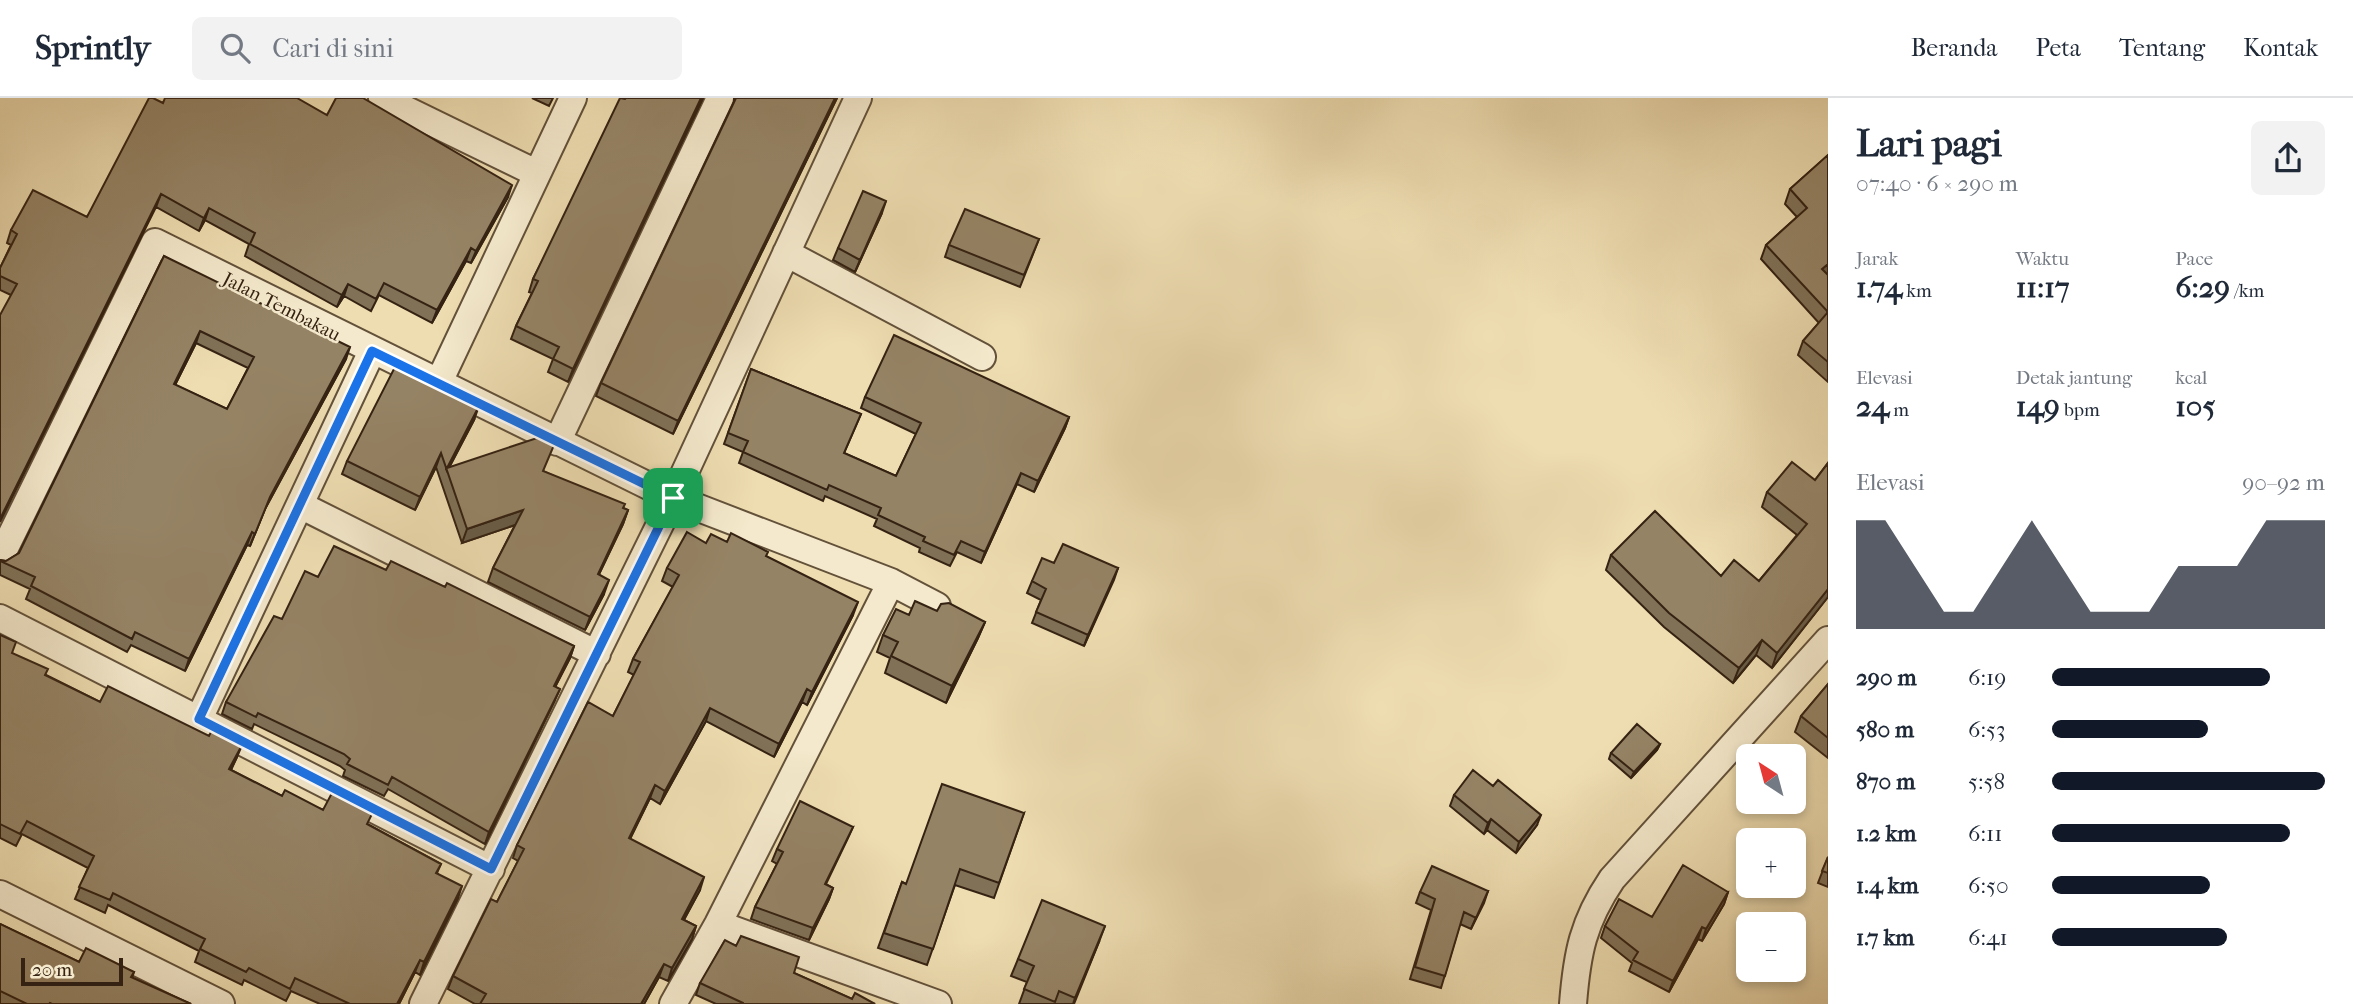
<!DOCTYPE html>
<html lang="id">
<head>
<meta charset="utf-8">
<style>
  :root { --surface:#fff; --page:#f2f2f3; --text:#1f2937; --muted:#747a83; --line:#e0e1e3; --accent:#111827 }
  body { margin:0; font-family:"IM FELL French Canon",serif; background:var(--page); color:var(--text); height:100vh; display:flex; flex-direction:column; font-size:26px; white-space:nowrap }
  * { box-sizing:border-box; margin:0 }
  p { font-size:23px; color:var(--muted) }
  .icon { flex:none; width:38px; height:38px; fill:none; stroke:currentColor; stroke-width:2; stroke-linecap:round; stroke-linejoin:round }
  .map { position:relative; flex:1; overflow:hidden }
  .details { display:flex; flex-direction:column; background:var(--surface); width:525px }
  .details>* { flex:none }
  .needle { width:46px; rotate:324deg }
  .buttons { position:absolute; left:1736px; top:646px; display:grid; gap:14px }
  .buttons a { display:grid; place-items:center; width:70px; height:70px; border-radius:10px; background:var(--surface); box-shadow:0 4px 10px #0003; font-size:35px }
  .scale { position:absolute; left:21px; bottom:18px; width:102px; box-sizing:border-box; padding-left:7px; border:4px solid #352212; border-top:0; font-size:19px; line-height:24px; white-space:nowrap; color:#352212; -webkit-text-stroke:5px #f4e9cc; paint-order:stroke }
  .pin { position:absolute; display:grid; place-items:center; width:60px; height:60px; color:#fff; margin:-30px; border-radius:14px; box-shadow:0 4px 10px #0006 }
  .round { display:grid; place-items:center; flex:none; width:74px; height:74px; border-radius:10px; background:var(--page) }
  .overview { display:flex; align-items:center; justify-content:space-between; height:119px; padding:0 28px }
  h1 { font-size:38px; font-weight:700; line-height:52px }
  .stats { display:grid; grid-template-columns:repeat(3,1fr); gap:10px; height:119px; padding:7px 28px }
  .stats div { display:grid; align-content:center }
  .stats b { font-size:30px; font-weight:700 }
  .stats small { font-size:19px; font-weight:400 }
  .stats p { font-size:19px }
  .chart { height:196px; padding:14px 28px }
  .chart p { display:flex; justify-content:space-between }
  .chart svg { width:100%; height:126px; margin-top:7px; fill:var(--accent); opacity:.7 }
  ul { padding:0 28px; list-style:none; font-size:23px }
  li { display:grid; grid-template-columns:112px 84px 1fr; align-items:center; height:52px }
  li i { height:18px; border-radius:9px; background:var(--accent) }
  header { display:flex; align-items:center; gap:42px; box-sizing:border-box; height:98px; padding:0 35px; background:var(--surface); border-bottom:2px solid var(--line) }
  header strong { font-size:33px }
  nav { display:flex; gap:38px; margin-inline-start:auto; font-size:24px }
  .search { width:490px; height:63px; background:var(--page); display:flex; align-items:center; gap:18px; box-sizing:border-box; padding:0 24px; border-radius:10px; color:var(--muted); font-size:26px }
  main { display:flex; flex:1; min-height:0 }
  .map>svg:first-child { display:block }
</style>
</head>
<body>
<header>
<strong>Sprintly</strong>
<div class="search"><svg class="icon" aria-label="search" viewBox="0 0 24 24"><circle cx="10" cy="10" r="6"/><path d="M15 15l6 6"/></svg>Cari di sini</div>
<nav><a>Beranda</a><a>Peta</a><a>Tentang</a><a>Kontak</a></nav>
</header>
<main>
<div class="map">
<svg width="1828" height="906" viewBox="0 0 1828 906">
  <rect width="100%" height="100%" fill="#eeddb1"/>
  <filter id="stains"><feTurbulence type="fractalNoise" baseFrequency=".00286" numOctaves="4"/><feColorMatrix values="0 0 0 0 .2 0 0 0 0 .09 0 0 0 0 .02 0 0 0 .5 -.17"/></filter>
  <radialGradient id="worn" r=".72"><stop offset=".6" stop-color="#630" stop-opacity="0"/><stop offset="1" stop-color="#630" stop-opacity=".3"/></radialGradient>
  <g fill="none" stroke-linecap="round" stroke-linejoin="round">
    <!-- street casing -->
    <g stroke="#63513a" stroke-width="30">
      <path id="street" d="M382,0L536,75
        M786,155L982,259
        M438,286L573,0
        M557,344L720,0
        M300,407L597,556
        M0,460L155,144L673,400L891,484L937,508
        M0,520L491,771
        M199,621L372,253
        M0,796L221,906
        M718,826L938,906
        M423,906L673,400L858,0
        M673,906L718,826L891,484
        M1573,906C1577,855 1583,824 1612,781L1828,542"/>
    </g>
    <!-- street -->
    <use href="#street" stroke="#f4e9cc" stroke-width="26"/>
  </g>
  <!-- wall -->
  <path fill="#807157" stroke="#352212" stroke-width="2" fill-rule="evenodd" d="M532,0H553L549,8Z
    M626,0H703L568,284L548,274L553,261L511,241L516,228L532,195L529,194L533,181Z
    M734,0H837L673,336L596,298L601,285L734,4Z
    M163,5L327,17L508,99L471,165L466,163L432,225L379,197L371,213L344,198L337,209L245,158L249,146L205,122L199,133L156,109L11,197L0,192V170L11,147L7,145L11,132L87,119Z
    M1828,57L1827,176L1828,284L1798,257L1803,243L1819,225L1761,161L1766,147L1797,119L1785,106L1790,91Z
    M882,115L855,174L833,162L838,150Z
    M1039,141L1020,189L945,159L949,147Z
    M164,158L346,261L265,411L250,448L247,447L185,573L131,547L127,554L26,501L30,491L0,477V462L6,463L19,455ZM196,245L248,270L227,311L175,287Z
    M751,271L861,316L844,355L896,378L916,336L861,310L865,299L1069,319L1065,330L1034,394L1017,386L981,465L957,454L950,468L919,454L920,450L874,428L877,421L825,398L823,403L739,365L743,354L724,346Z
    M474,322L449,370L543,373L628,412L623,426L599,476L604,496L585,532L488,484L493,470L515,427L462,445L436,369L415,412L342,376L347,363Z
    M1828,365V499L1772,570L1756,557L1733,585L1664,529L1606,472L1611,457L1721,478L1759,483L1797,437L1762,409L1767,394L1815,382Z
    M727,444L767,459L853,517L807,607L802,604L774,659L706,623L660,706L650,700L630,741L700,792L684,822L696,828L692,841L668,883L659,879L644,906H475L448,891L453,878L497,804L518,763L513,760L517,747L613,618L634,577L628,574L633,561L673,489L662,483L667,470L706,445Z
    M1054,465L1118,470L1084,548L1032,525L1041,502L1027,495L1032,483Z
    M386,472L445,489L574,548L570,560L555,589V602L485,746L388,691L384,698L343,678L345,672L340,668L254,626L252,631L222,616L226,604L318,479Z
    M937,513L985,524L978,540L946,605L885,575L890,560L877,554L883,537L909,517Z
    M0,537L12,555L46,577L100,604L237,659L231,672L282,698L369,727L441,766L437,775L458,800L420,877L415,874L399,906H320L291,893L286,903L244,882L242,887L195,864L199,853L108,807L105,815L75,801L88,770L22,736L16,748L0,740Z
    M1828,586V660L1795,634L1801,618Z
    M1660,646L1657,652L1631,680L1609,661L1611,655Z
    M1454,697L1537,727L1516,755L1487,732L1484,736L1450,708Z
    M1024,715L994,800L955,787L927,867L878,850L902,784L906,786Z
    M853,729L848,740L826,786L833,790L829,801L809,842L751,821L755,809L777,766L772,763L777,751Z
    M1828,759V789L1818,785Z
    M1488,793L1471,831L1460,826L1441,890L1410,881L1431,812L1416,805L1420,794Z
    M1728,794L1724,806L1702,843L1698,841L1669,894L1629,873L1632,865L1601,840L1605,828L1652,819Z
    M0,826L79,864L134,874L132,880L191,906H0Z
    M1099,844L1074,906H1019L1027,884L1011,878L1018,861Z
    M794,875L852,901L875,906H716L696,897L700,885Z"/>
  <!-- shaded-wall -->
  <path fill="#685c47" stroke="#352212" stroke-width="2" d="M701,0H703L568,284L573,271Z
    M835,0H837L673,336L678,323Z
    M512,87L508,99L471,165L476,153Z
    M161,96L156,109L0,424V421Z
    M886,103L882,115L855,174L860,162Z
    M209,110L205,122L199,133L204,120Z
    M471,150L466,163L432,225L437,212Z
    M1828,166V176L1816,186L1822,171Z
    M348,186L344,198L337,209L342,197Z
    M200,233L196,245L169,299L174,286Z
    M350,249L346,261L265,411L250,448L270,399Z
    M479,308L474,322L447,373L446,371Z
    M1069,319L1065,330L1034,394L1038,383Z
    M441,355L436,369L415,412L420,399Z
    M1021,375L1017,386L981,465L985,454Z
    M523,412L518,426L462,445L467,431Z
    M628,412L623,426L593,489L598,476Z
    M252,434L247,447L185,573L189,561Z
    M1118,470L1114,482L1084,548L1088,537Z
    M609,482L604,496L585,532L590,519Z
    M1828,491V499L1772,570L1777,555Z
    M858,504L853,517L807,607L812,594Z
    M985,524L978,540L946,605L952,588Z
    M1762,542L1756,557L1733,585L1739,570Z
    M574,548L570,560L550,599L554,588Z
    M560,591L555,602L485,746L489,734Z
    M807,591L802,604L774,659L779,646Z
    M710,610L706,623L660,706L665,693Z
    M1660,646L1657,652L1631,680L1634,674Z
    M242,647L237,659L225,684L229,671Z
    M655,687L650,700L624,753L629,740Z
    M1541,717L1537,727L1516,755L1519,744Z
    M1491,721L1487,732L1484,736L1488,725Z
    M704,779L700,792L677,834L682,821Z
    M462,788L458,800L420,877L424,864Z
    M833,790L829,801L809,842L813,830Z
    M1488,793L1484,805L1471,831L1476,820Z
    M1728,794L1724,806L1702,843L1706,831Z
    M696,828L692,841L668,883L672,870Z
    M1105,828L1099,844L1073,906L1075,900Z
    M1702,829L1698,841L1669,894L1673,883Z
    M420,862L415,874L399,906H397Z
    M664,866L659,879L644,906H641Z"/>
  <!-- building -->
  <path fill="#958365" stroke="#352212" stroke-width="2" fill-rule="evenodd" d="M149,0H153L163,5L165,0H297L327,17L336,0H363L512,87L476,153L471,150L437,212L384,185L376,201L348,186L342,197L250,146L255,135L209,110L204,120L161,96L0,421V217L17,186L0,178V170L17,136L11,132L33,92L87,119Z
    M620,0L625,1L626,0H701L573,271L553,261L559,249L516,228L538,183L533,181Z
    M736,0H835L678,323L601,285Z
    M1828,57V166L1822,171L1828,177V214L1766,147L1807,110L1790,91Z
    M863,93L886,103L860,162L838,150Z
    M965,111L1039,141L1024,177L949,147Z
    M164,158L350,249L270,399L255,436L252,434L189,561L135,534L132,541L31,488L35,479L0,463V462L6,463L19,455ZM200,233L254,259L227,311L174,286Z
    M1828,214V264L1803,243Z
    M894,237L1069,319L1038,383L1021,375L985,454L961,443L954,457L923,443L925,439L878,417L881,410L829,387L827,392L743,354L748,343L728,335L751,271L861,316L844,355L896,378L921,325L865,299Z
    M397,265L479,308L447,370L537,340L554,347L543,373L625,406L623,410L628,412L598,476L609,482L590,519L493,470L523,412L467,431L441,355L420,399L347,363Z
    M1792,364L1815,382L1828,365V491L1777,555L1762,542L1739,570L1669,515L1611,457L1655,413L1721,478L1734,462L1759,483L1807,426L1767,394Z
    M687,434L706,445L711,436L727,444L731,435L768,454L766,458L858,504L812,594L807,591L779,646L710,610L665,693L655,687L629,740L704,779L682,821L696,828L672,870L664,866L641,906H480L486,896L453,878L491,801L497,804L524,751L517,747L588,604L613,618L640,564L633,561L679,477L667,470Z
    M1063,446L1118,470L1088,537L1036,514L1046,491L1032,483L1042,460L1054,465Z
    M334,448L386,472L391,463L445,489L447,485L574,548L554,588L560,591L489,734L392,679L388,687L347,666L350,661L344,656L258,615L256,619L226,604L274,518L282,521L305,473L318,479Z
    M915,503L937,513L941,506L949,505L985,524L952,588L891,558L898,544L883,537L896,511L909,517Z
    M0,537L16,544L12,555L48,571L45,577L100,604L108,588L209,638L212,632L242,647L229,671L282,698L285,692L323,712L333,693L373,714L367,726L441,766L436,775L462,788L424,864L420,862L397,906H350L295,880L290,891L249,870L246,874L200,851L205,841L113,795L110,802L79,789L94,758L27,723L20,736L0,726V727Z
    M1828,586V640L1801,618Z
    M1637,626L1660,646L1634,674L1611,655Z
    M1473,672L1493,688L1498,682L1541,717L1519,744L1491,721L1488,725L1454,697Z
    M942,686L1024,715L999,785L960,771L933,851L884,835L902,784L906,786Z
    M800,703L853,729L825,786L833,790L813,830L755,809L783,754L777,751Z
    M1828,759V775L1822,773Z
    M1683,767L1728,794L1706,831L1702,829L1673,883L1633,862L1638,854L1605,828L1619,801L1652,819Z
    M1432,768L1488,793L1476,820L1464,814L1445,878L1415,869L1435,801L1420,794Z
    M1042,802L1105,828L1075,900L1059,893L1055,904L1024,891L1034,868L1018,861Z
    M0,826L79,864L86,850L134,874L131,879L191,906H52L50,905L49,906H27L0,893Z
    M741,838L799,859L794,875L852,901L855,895L875,906H743V905L700,885L725,842L736,848Z"/>
  <g fill="none" stroke-linecap="round" stroke-linejoin="round">
    <!-- route casing -->
    <g stroke="#fff" stroke-width="14">
      <path id="route" d="M372,253L673,400L491,771L199,621Z"/>
    </g>
    <!-- route -->
    <use href="#route" stroke="#1a73e8" stroke-width="9"/>
  </g>
  <g text-anchor="middle" stroke-width="5" stroke-linejoin="round" paint-order="stroke">
    <!-- street labels -->
    <g font-size="19" fill="#352212" stroke="#f4e9cc">
      <text transform="translate(282 208) rotate(27)" y="7">Jalan Tembakau</text>
    </g>
  </g>
  <rect width="100%" height="100%" filter="url(#stains)"/>
  <rect width="100%" height="100%" fill="url(#worn)"/>
</svg>
<div class="buttons">
<a><svg class="needle" viewBox="-14 -14 28 28"><path d="M0-13l5 13h-10z" fill="#e53935"/><path d="M0 13l5-13h-10z" fill="#747a83"/></svg></a>
<a>+</a>
<a>−</a>
</div>
<div class="scale">20 m</div>
<div class="pin" style="left:673px;top:400px;background:#1e9e55"><svg class="icon" aria-label="arrive" viewBox="0 0 24 24"><path d="M6 21V4h12l-3 4 3 4H6"/></svg></div>
</div>
<section class="details">
<div class="overview"><div><h1>Lari pagi</h1><p>07:40 · 6 × 290 m</p></div><a class="round"><svg class="icon" aria-label="share" viewBox="0 0 24 24"><path d="M12 15V3M7 8l5-5 5 5M5 13v7h14v-7"/></svg></a></div>
<div class="stats">
<div><p>Jarak</p><b>1.74<small> km</small></b></div>
<div><p>Waktu</p><b>11:17</b></div>
<div><p>Pace</p><b>6:29<small> /km</small></b></div>
</div>
<div class="stats">
<div><p>Elevasi</p><b>24<small> m</small></b></div>
<div><p>Detak jantung</p><b>149<small> bpm</small></b></div>
<div><p>kcal</p><b>105</b></div>
</div>
<div class="chart"><p><span>Elevasi</span>90–92 m</p>
<svg viewBox="0 0 160 44" preserveAspectRatio="none"><path d="M0 44V6L10 6L20 22L30 38L40 38L50 22L60 6L70 22L80 38L90 38L100 38L110 22L120 22L130 22L140 6L150 6L160 6V44z"/></svg>
</div>
<ul>
<li><b>290 m</b>6:19<i style="width:80%"></i></li>
<li><b>580 m</b>6:53<i style="width:57%"></i></li>
<li><b>870 m</b>5:58<i style="width:100%"></i></li>
<li><b>1.2 km</b>6:11<i style="width:87%"></i></li>
<li><b>1.4 km</b>6:50<i style="width:58%"></i></li>
<li><b>1.7 km</b>6:41<i style="width:64%"></i></li>
</ul>
</section>
</main>
</body>
</html>
